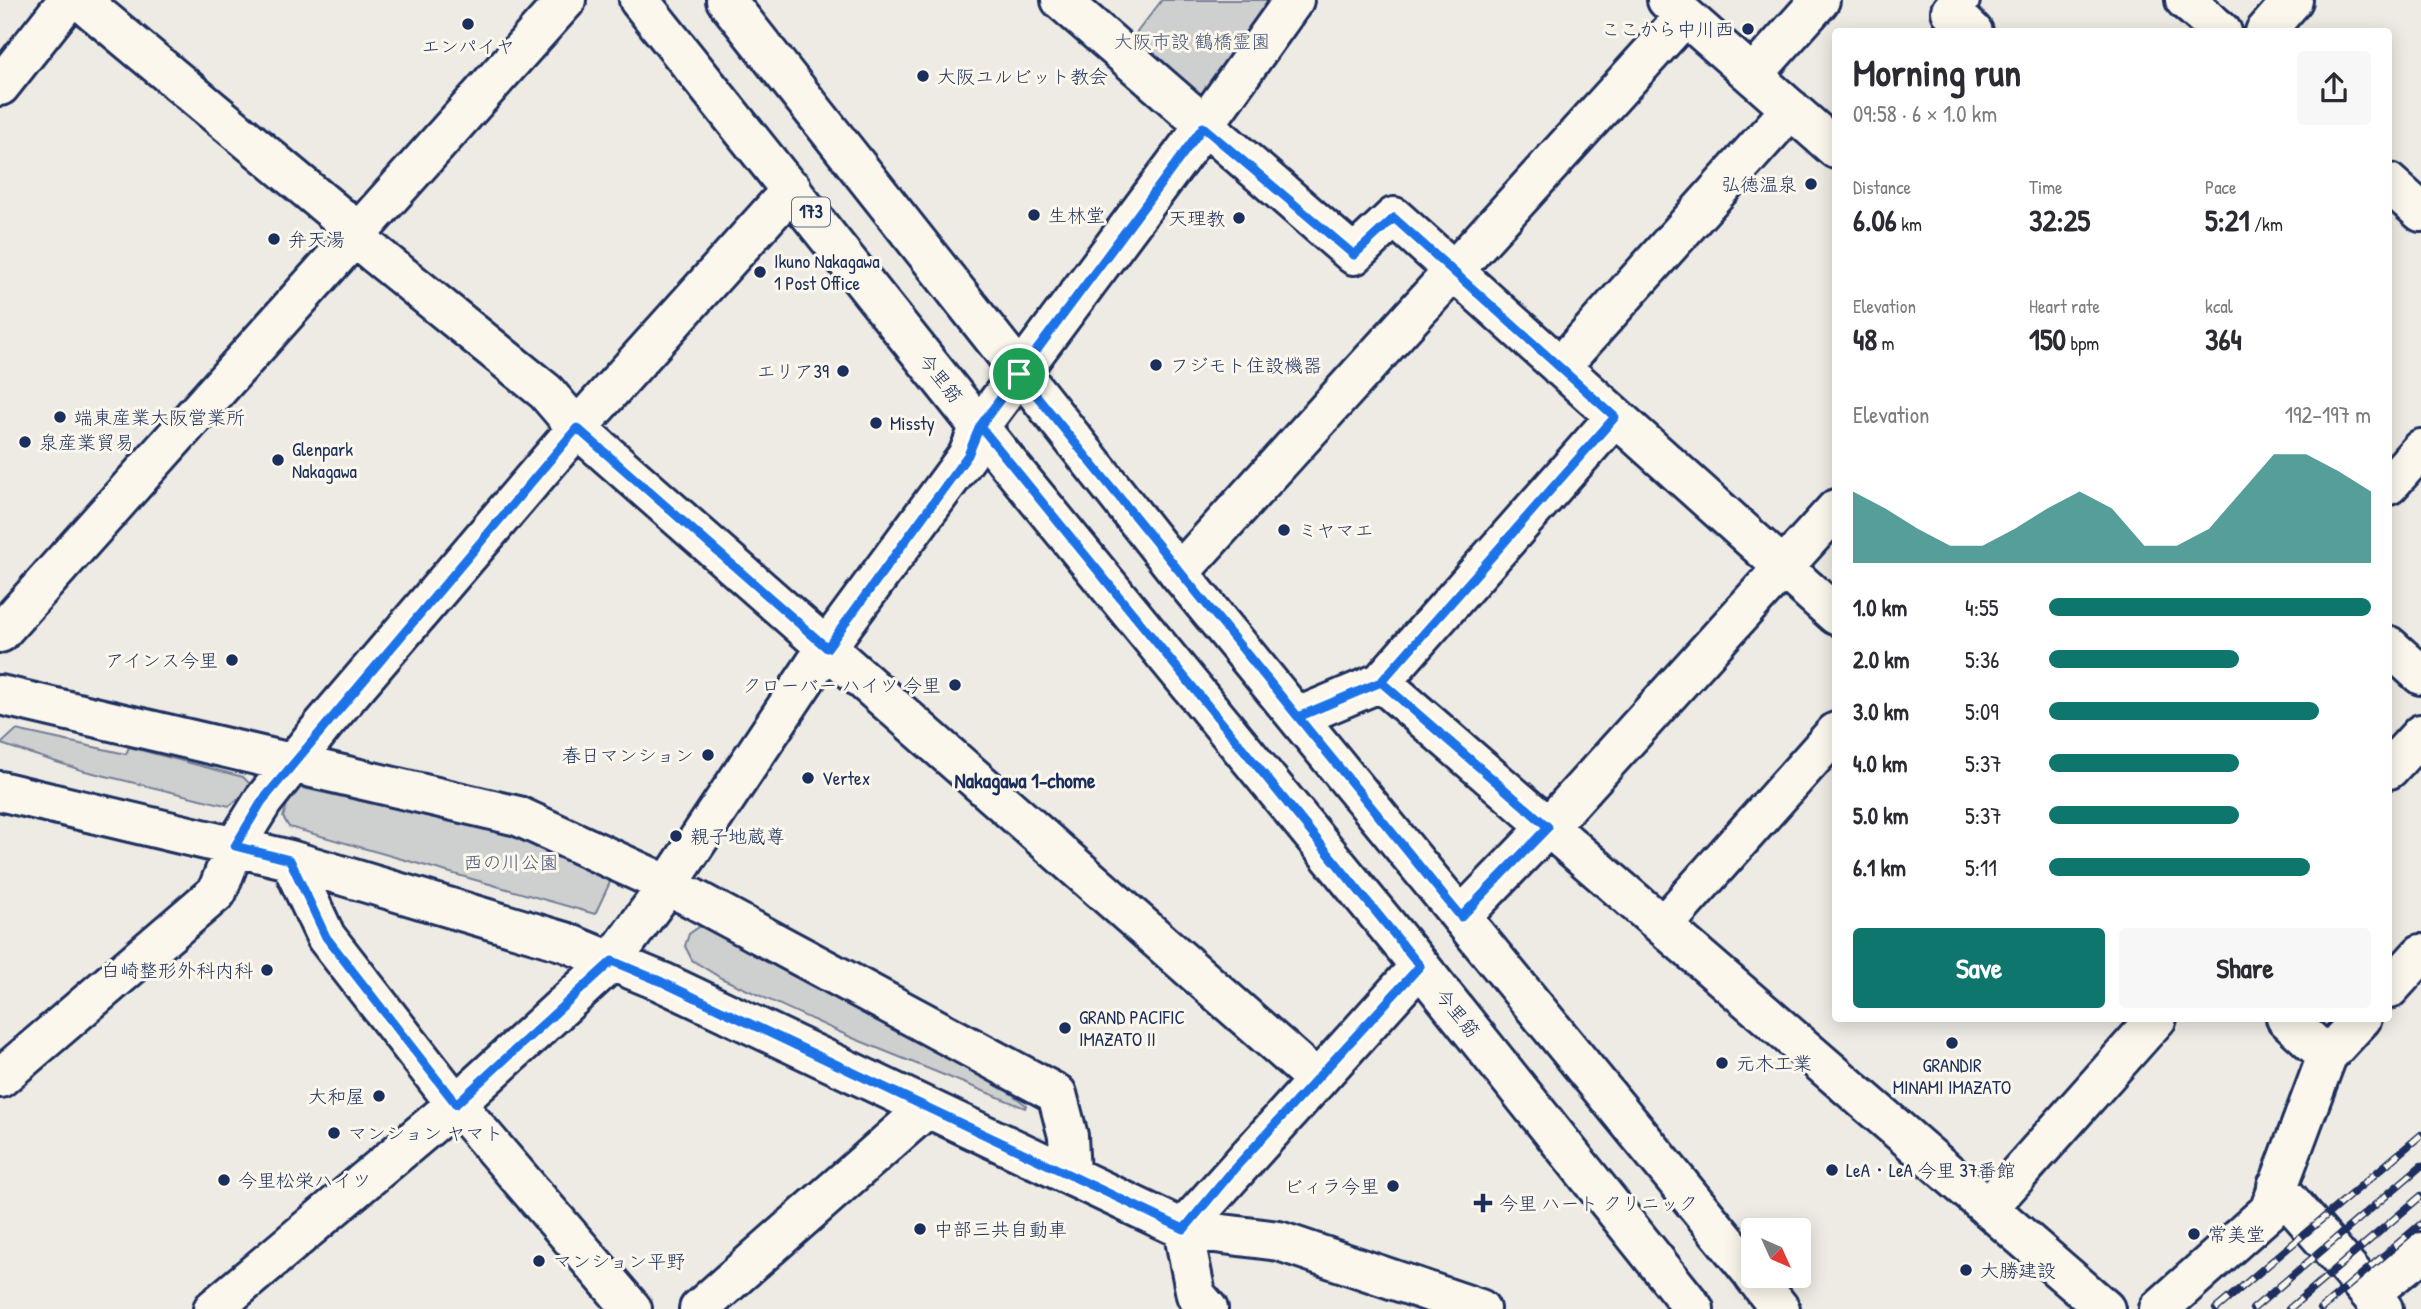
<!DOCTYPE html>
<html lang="en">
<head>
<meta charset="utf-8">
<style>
  :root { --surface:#fff; --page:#f7f7f7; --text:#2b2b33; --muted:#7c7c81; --accent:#0f766e }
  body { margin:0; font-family:"Patrick Hand","Klee One",sans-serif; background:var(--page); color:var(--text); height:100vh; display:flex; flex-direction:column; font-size:26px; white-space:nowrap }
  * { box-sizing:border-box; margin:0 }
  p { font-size:23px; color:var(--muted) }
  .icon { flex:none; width:38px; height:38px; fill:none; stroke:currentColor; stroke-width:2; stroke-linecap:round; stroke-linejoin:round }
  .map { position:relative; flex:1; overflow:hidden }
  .details { position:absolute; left:1832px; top:28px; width:560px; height:994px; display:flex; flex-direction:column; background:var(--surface); border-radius:7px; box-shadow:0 4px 18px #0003 }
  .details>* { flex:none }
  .needle { width:46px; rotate:135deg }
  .fabs { position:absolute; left:1741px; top:1218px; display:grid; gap:14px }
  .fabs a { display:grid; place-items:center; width:70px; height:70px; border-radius:7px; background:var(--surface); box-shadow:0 4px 18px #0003; font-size:35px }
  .pin { position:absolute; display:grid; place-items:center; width:60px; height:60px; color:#fff; margin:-30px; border:4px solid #fff; border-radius:50%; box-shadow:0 2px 7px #0007 }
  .round { display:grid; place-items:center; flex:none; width:74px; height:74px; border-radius:7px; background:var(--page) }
  .overview { display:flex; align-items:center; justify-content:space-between; height:119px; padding:0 21px }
  h1 { font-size:38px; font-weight:800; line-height:52px }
  .metrics { display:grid; grid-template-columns:repeat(3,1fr); gap:10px; height:119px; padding:7px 21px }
  .metrics div { display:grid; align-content:center }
  .metrics b { font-size:30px; font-weight:800 }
  .metrics small { font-size:19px; font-weight:400 }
  .metrics p { font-size:19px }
  .chart { height:196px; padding:14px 21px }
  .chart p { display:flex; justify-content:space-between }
  .chart svg { width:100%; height:126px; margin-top:7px; fill:var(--accent); opacity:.7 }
  .button { display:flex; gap:14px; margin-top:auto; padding:14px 21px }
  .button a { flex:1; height:80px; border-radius:7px; background:var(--accent); color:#fff; font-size:28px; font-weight:800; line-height:80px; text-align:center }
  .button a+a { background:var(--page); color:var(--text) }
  ul { padding:0 21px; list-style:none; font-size:23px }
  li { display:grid; grid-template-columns:112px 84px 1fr; align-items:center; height:52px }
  li i { height:18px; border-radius:9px; background:var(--accent) }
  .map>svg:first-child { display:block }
</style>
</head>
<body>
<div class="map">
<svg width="2421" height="1309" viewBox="0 0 2421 1309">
  <rect width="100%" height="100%" fill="#eeebe4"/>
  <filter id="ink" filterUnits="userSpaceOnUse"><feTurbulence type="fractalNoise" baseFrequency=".0143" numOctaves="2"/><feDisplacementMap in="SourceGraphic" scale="14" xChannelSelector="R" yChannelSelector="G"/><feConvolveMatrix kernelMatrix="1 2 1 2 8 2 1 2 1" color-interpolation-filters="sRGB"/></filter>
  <g filter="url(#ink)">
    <!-- green -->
    <path fill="#cecfcf" stroke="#747f96" stroke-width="2" d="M1162,0H1275L1199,102L1130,41Z
      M16,730L126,754L129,747L243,777L250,784L246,793L229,806L81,770L1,744Z
      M298,787L518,836L613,876L595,914L289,827L283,817L292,789Z
      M702,925L740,941L1013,1095L1026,1105L1025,1108L855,1039L721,978L692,960L685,946L689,934Z"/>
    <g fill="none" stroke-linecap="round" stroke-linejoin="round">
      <!-- minor casing -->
      <g stroke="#1b2f5e" stroke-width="44">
        <path id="minor" d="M80,0L357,231
          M1061,0L1354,255L1394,217L1836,615
          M1667,0L1836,149
          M1960,0L1951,11L1973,32
          M2185,0L2222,32
          M2265,32L2293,0
          M1753,75L1820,0
          M0,86L68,0
          M2389,183L2421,212
          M353,236L546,392L577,428L1316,1079
          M1560,367L1791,109
          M2389,485L2421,449
          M1179,573L1685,16
          M0,633L566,0
          M2389,646L2421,675
          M1381,682L2105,1309
          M0,695L518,816L668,885L1057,1094L1068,1136L1070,1175
          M1298,717L1381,682L1615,417
          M2389,769L2421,734
          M0,791L290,860L565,942L662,982L1183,1229L1279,1241L1480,1309
          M290,860L326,937L456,1104L632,1309
          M1461,917L1548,827L1836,509
          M1663,926L1836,732
          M2389,989L2421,954
          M2286,1018L2327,1056
          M0,1078L217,892L235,846L263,801L324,724L577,428L792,189
          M2277,1186L2383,1309
          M1988,1208L2157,1018
          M2370,1293L2421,1253
          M213,1309L456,1104L612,961L668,885L826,648L968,455L980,426L1203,127L1294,0
          M699,1309L926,1109
          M1208,1309L1196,1295L1183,1229L1420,966
          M2159,1309L2269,1211L2327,1056L2362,1018"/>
      </g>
      <!-- major casing -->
      <g stroke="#1b2f5e" stroke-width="44">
        <path id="major" d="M639,0L1008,463L1420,966L1694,1309
          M726,0L1179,573L1754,1275
          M1754,1276L1780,1309"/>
      </g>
      <!-- minor -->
      <use href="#minor" stroke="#fbf7ec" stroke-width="38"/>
      <!-- major -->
      <use href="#major" stroke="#fbf7ec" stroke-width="38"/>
      <!-- rail casing -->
      <g stroke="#1b2f5e" stroke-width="8">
        <path id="rail" d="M2216,1309L2421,1135
          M2253,1309L2421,1166
          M2289,1309L2421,1196
          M2321,1309L2421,1224"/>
      </g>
      <!-- rail -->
      <use href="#rail" stroke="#fbf7ec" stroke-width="5" stroke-dasharray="16" stroke-linecap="butt"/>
    </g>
  </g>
  <g fill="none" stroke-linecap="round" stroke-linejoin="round" filter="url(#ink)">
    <!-- route casing -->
    <g stroke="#fff" stroke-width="14">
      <path id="route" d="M1019,374L980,426L968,455L827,648L577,428L262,801L235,846L290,860L326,937L456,1104L612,961L662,982L1184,1229L1234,1169L1420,966L980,426L1019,374L1298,717L1381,682L1548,827L1461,917L1298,717L1381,682L1615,417L1394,218L1354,255L1203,127L1019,374"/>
    </g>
    <!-- route -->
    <use href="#route" stroke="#1a73e8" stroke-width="9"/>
  </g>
  <!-- markers -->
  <g fill="#1b2f5e" stroke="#fbf7ec" stroke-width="2.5">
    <circle cx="468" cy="24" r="7"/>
    <circle cx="1748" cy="29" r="7"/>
    <circle cx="923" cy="76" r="7"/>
    <circle cx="1811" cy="184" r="7"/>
    <circle cx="1034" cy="215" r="7"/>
    <circle cx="1239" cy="218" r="7"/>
    <circle cx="274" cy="239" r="7"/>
    <circle cx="760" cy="272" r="7"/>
    <circle cx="1156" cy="365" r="7"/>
    <circle cx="843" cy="371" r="7"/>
    <circle cx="60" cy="417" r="7"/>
    <circle cx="876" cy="423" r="7"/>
    <circle cx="25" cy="442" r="7"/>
    <circle cx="278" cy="460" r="7"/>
    <circle cx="1284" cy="530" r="7"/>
    <circle cx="232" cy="660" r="7"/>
    <circle cx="955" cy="685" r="7"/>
    <circle cx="708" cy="755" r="7"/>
    <circle cx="808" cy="778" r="7"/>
    <circle cx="676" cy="836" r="7"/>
    <circle cx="267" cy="970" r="7"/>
    <circle cx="1065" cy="1028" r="7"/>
    <circle cx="1952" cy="1043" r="7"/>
    <circle cx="1722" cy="1063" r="7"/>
    <circle cx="379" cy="1096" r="7"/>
    <circle cx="334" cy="1133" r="7"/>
    <circle cx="1832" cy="1170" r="7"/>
    <circle cx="224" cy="1180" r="7"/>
    <circle cx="1393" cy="1186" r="7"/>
    <path d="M1479.5 1192.5h7v7h7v7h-7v7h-7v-7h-7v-7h7z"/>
    <circle cx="920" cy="1229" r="7"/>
    <circle cx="2194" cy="1234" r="7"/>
    <circle cx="539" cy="1261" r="7"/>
    <circle cx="1966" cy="1270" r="7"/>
  </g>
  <g text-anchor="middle" stroke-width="6" stroke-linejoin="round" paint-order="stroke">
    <!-- shield labels -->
    <rect fill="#fbf7ec" stroke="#5e6b89" stroke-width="2" x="792" y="197.5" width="38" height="29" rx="5"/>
    <g font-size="18" font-weight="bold" fill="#1b2f5e">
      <text x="811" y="218">173</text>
    </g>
    <!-- poi labels -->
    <g font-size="19" fill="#1b2f5e" stroke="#fbf7ec" text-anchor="start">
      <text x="1734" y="36" text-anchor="end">ここから中川西</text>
      <text x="468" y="53" text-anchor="middle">エンパイヤ</text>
      <text x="937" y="83">大阪ユルビット教会</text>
      <text x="1797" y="191" text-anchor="end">弘徳温泉</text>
      <text x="1048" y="222">生林堂</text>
      <text x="1225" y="225" text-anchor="end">天理教</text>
      <text x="288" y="246">弁天湯</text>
      <text x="774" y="268">Ikuno Nakagawa<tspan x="774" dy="22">1 Post Office</tspan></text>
      <text x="1170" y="372">フジモト住設機器</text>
      <text x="829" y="378" text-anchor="end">エリア39</text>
      <text x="74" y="424">端東産業大阪営業所</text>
      <text x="890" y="430">Missty</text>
      <text x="39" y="449">泉産業貿易</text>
      <text x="292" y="456">Glenpark<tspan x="292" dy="22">Nakagawa</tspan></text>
      <text x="1298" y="537">ミヤマエ</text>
      <text x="218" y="667" text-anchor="end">アインス今里</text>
      <text x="941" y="692" text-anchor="end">クローバー ハイツ 今里</text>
      <text x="694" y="762" text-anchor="end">春日マンション</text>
      <text x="822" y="785">Vertex</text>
      <text x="690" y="843">親子地蔵尊</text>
      <text x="253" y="977" text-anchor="end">白崎整形外科内科</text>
      <text x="1079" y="1024">GRAND PACIFIC<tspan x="1079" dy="22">IMAZATO II</tspan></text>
      <text x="1736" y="1070">元木工業</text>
      <text x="1952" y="1072" text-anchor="middle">GRANDIR<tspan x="1952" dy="22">MINAMI IMAZATO</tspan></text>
      <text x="365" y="1103" text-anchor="end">大和屋</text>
      <text x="348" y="1140">マンション ヤマト</text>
      <text x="1846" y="1177">LeA・LeA 今里 37番館</text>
      <text x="238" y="1187">今里松栄ハイツ</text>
      <text x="1379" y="1193" text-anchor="end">ビィラ今里</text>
      <text x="1499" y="1210">今里 ハート クリニック</text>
      <text x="934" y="1236">中部三共自動車</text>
      <text x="2208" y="1241">常美堂</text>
      <text x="553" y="1268">マンション平野</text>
      <text x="1980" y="1277">大勝建設</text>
    </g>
    <!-- park labels -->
    <g font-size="19" fill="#48577a" stroke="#fbf7ec">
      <text x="1192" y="48">大阪市設 鶴橋霊園</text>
      <text x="511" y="869">西の川公園</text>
    </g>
    <!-- street labels -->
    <g font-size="19" fill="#1b2f5e" stroke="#fbf7ec">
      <text transform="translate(941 378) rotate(52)" y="7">今里筋</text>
      <text transform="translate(1458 1013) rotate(51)" y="7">今里筋</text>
    </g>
    <!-- neighbourhood labels -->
    <g font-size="21" font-weight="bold" fill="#1b2f5e" stroke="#fbf7ec">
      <text x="1025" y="788">Nakagawa 1-chome</text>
    </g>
  </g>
</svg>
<div class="fabs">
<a><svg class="needle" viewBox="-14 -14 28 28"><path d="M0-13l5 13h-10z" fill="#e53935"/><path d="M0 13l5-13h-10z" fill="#7c7c81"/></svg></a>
</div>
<div class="pin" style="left:1019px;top:374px;background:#1e9e55"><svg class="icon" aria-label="arrive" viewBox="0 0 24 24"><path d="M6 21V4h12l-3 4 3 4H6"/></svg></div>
<section class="details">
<div class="overview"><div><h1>Morning run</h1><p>09:58 · 6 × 1.0 km</p></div><a class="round"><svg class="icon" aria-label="share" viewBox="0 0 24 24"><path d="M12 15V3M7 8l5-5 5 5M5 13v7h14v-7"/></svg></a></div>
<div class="metrics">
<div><p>Distance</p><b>6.06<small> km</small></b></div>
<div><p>Time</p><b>32:25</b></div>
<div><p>Pace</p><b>5:21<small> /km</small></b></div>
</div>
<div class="metrics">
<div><p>Elevation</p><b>48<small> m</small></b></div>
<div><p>Heart rate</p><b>150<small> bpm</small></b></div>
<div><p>kcal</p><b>364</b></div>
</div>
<div class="chart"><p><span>Elevation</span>192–197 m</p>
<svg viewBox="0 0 160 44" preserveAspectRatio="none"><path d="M0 44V19L10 25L20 32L30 38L40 38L50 32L60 25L70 19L80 25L90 38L100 38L110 32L120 19L130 6L140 6L150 12L160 19V44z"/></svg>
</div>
<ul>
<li><b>1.0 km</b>4:55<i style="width:100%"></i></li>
<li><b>2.0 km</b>5:36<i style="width:59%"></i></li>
<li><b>3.0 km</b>5:09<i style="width:84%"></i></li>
<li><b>4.0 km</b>5:37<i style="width:59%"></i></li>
<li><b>5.0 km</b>5:37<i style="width:59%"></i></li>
<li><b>6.1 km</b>5:11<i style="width:81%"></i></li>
</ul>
<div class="button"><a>Save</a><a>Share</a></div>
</section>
</div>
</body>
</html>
